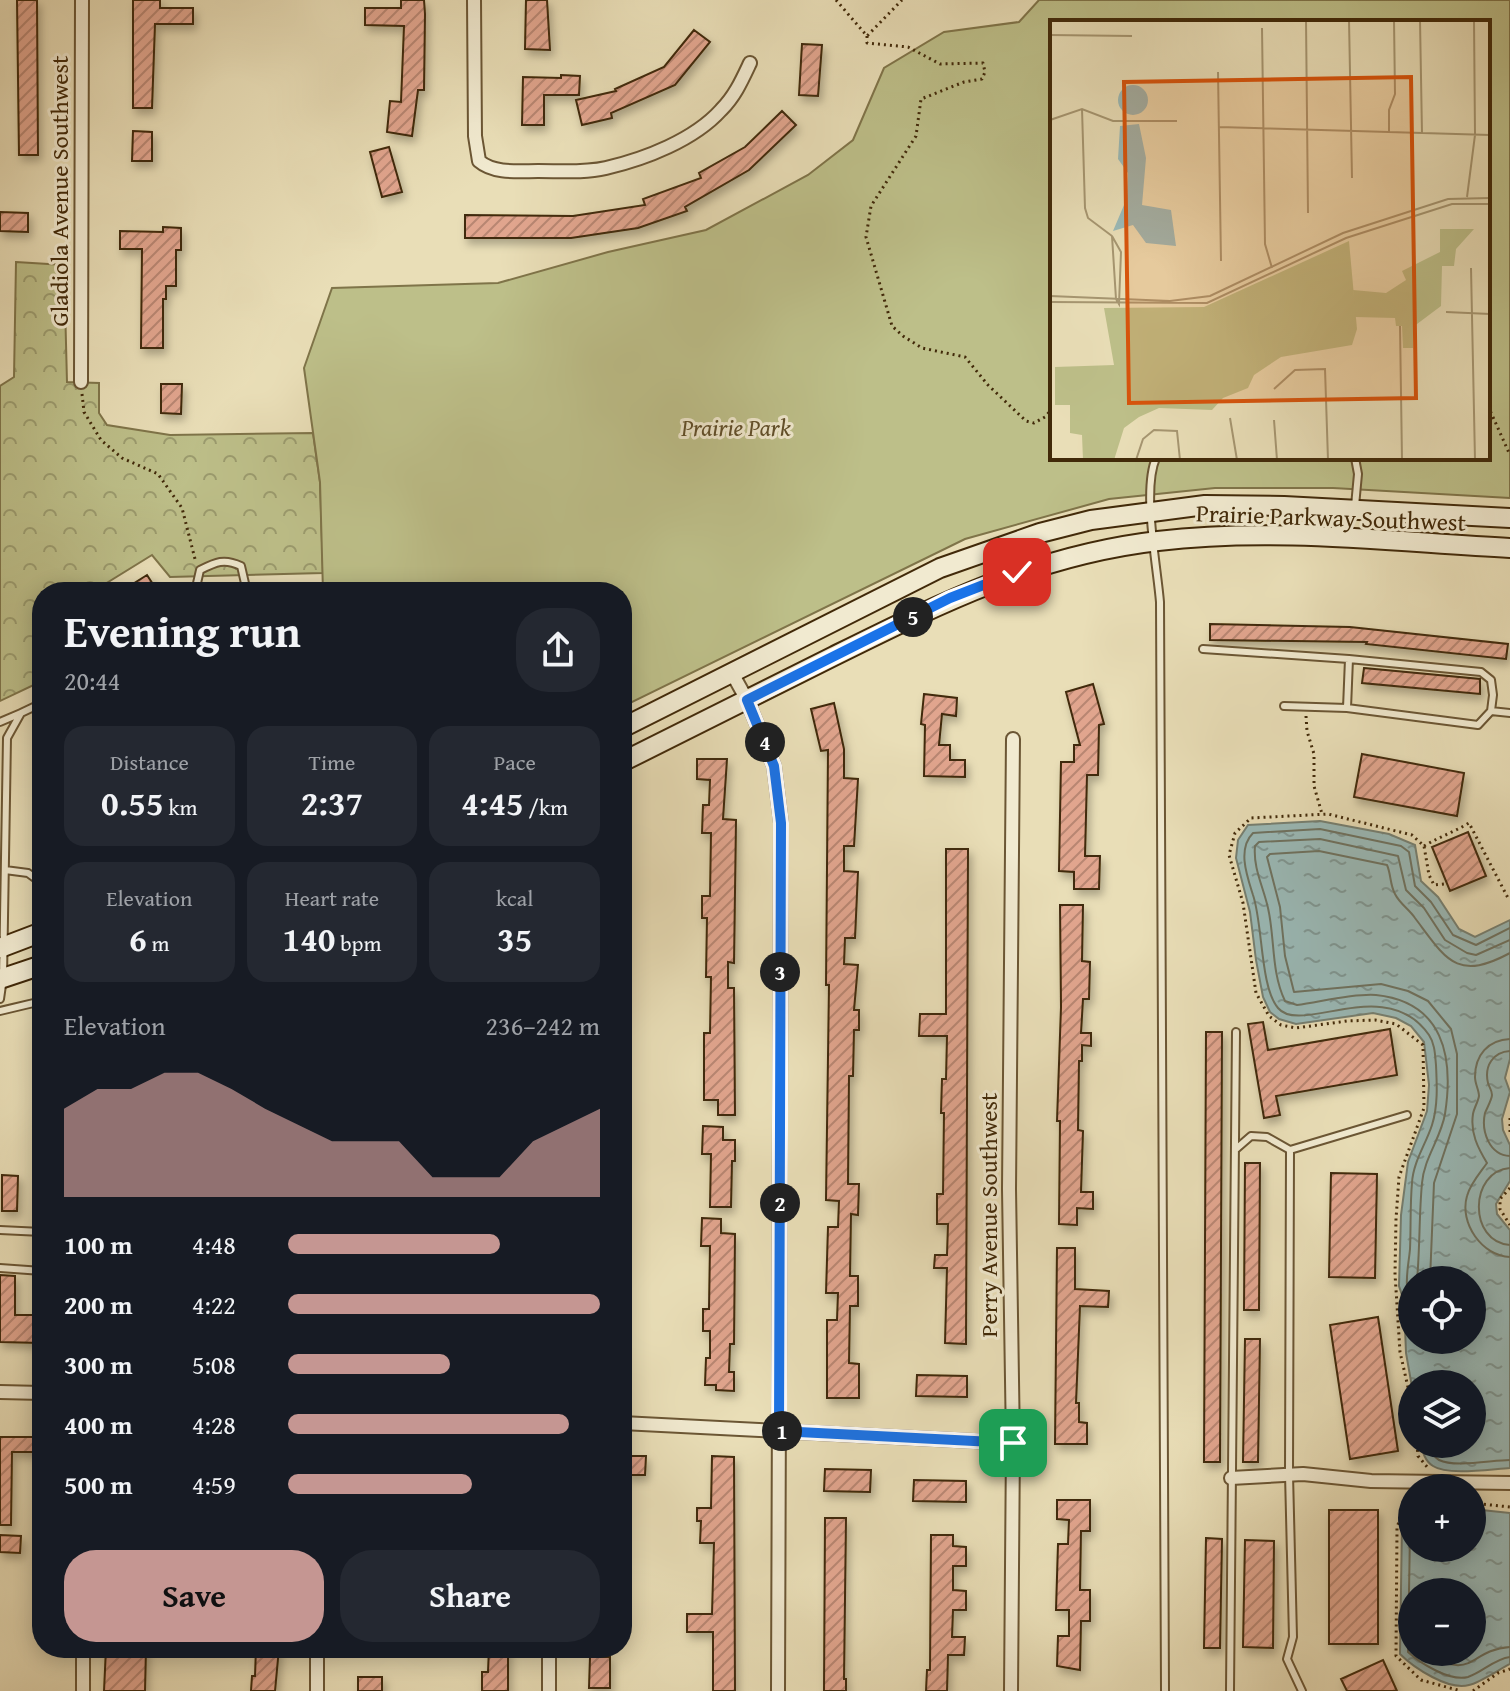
<!DOCTYPE html>
<html lang="en">
<head>
<meta charset="utf-8">
<style>
  :root { --surface:#171b24; --page:#242831; --text:#f1f3f6; --muted:#9ea1a6; --accent:#c59692 }
  body { margin:0; font-family:"Gentium Book Plus",serif; background:var(--page); color:var(--text); height:100vh; display:flex; flex-direction:column; font-size:30px; white-space:nowrap }
  * { box-sizing:border-box; margin:0 }
  p { font-size:26px; color:var(--muted) }
  .icon { flex:none; width:44px; height:44px; fill:none; stroke:currentColor; stroke-width:2; stroke-linecap:round; stroke-linejoin:round }
  .map { position:relative; flex:1; overflow:hidden }
  .panel { position:absolute; left:32px; top:582px; width:600px; height:1076px; display:flex; flex-direction:column; background:var(--surface); border-radius:32px; box-shadow:0 4px 20px #0003 }
  .panel>* { flex:none }
  .buttons { position:absolute; left:1398px; top:1266px; display:grid; gap:16px }
  .buttons a { display:grid; place-items:center; width:88px; height:88px; border-radius:50%; background:var(--surface); box-shadow:0 4px 20px #0003; font-size:40px }
  .pin { position:absolute; display:grid; place-items:center; width:68px; height:68px; color:#fff; margin:-34px; border-radius:16px; box-shadow:0 4px 12px #0006 }
  .km { position:absolute; width:40px; height:40px; margin:-20px; border-radius:50%; background:#222; color:#fff; font-size:22px; line-height:40px; text-align:center }
  .round { display:grid; place-items:center; flex:none; width:84px; height:84px; border-radius:32px; background:var(--page) }
  .headline { display:flex; align-items:center; justify-content:space-between; height:136px; padding:0 32px }
  h1 { font-size:44px; font-weight:800; line-height:60px }
  .stats { display:grid; grid-template-columns:repeat(3,1fr); gap:12px; height:136px; padding:8px 32px }
  .stats div { display:grid; align-content:center; border-radius:20px; background:var(--page); text-align:center }
  .stats b { font-size:34px; font-weight:800 }
  .stats small { font-size:22px; font-weight:400 }
  .stats p { font-size:22px }
  .chart { height:224px; padding:16px 32px }
  .chart p { display:flex; justify-content:space-between }
  .chart svg { width:100%; height:144px; margin-top:8px; fill:var(--accent); opacity:.7 }
  .button { display:flex; gap:16px; margin-top:auto; padding:16px 32px }
  .button a { flex:1; height:92px; border-radius:32px; background:var(--accent); color:#111; font-size:32px; font-weight:800; line-height:92px; text-align:center }
  .button a+a { background:var(--page); color:var(--text) }
  ul { padding:0 32px; list-style:none; font-size:26px }
  li { display:grid; grid-template-columns:128px 96px 1fr; align-items:center; height:60px }
  li i { height:20px; border-radius:10px; background:var(--accent) }
  .map>svg:first-child { display:block }
</style>
</head>
<body>
<div class="map">
<svg width="1510" height="1691" viewBox="0 0 1510 1691">
  <defs>
    <pattern id="forest-crowns" width="20" height="18" patternUnits="userSpaceOnUse" patternTransform="scale(2)"><rect width="20" height="18" fill="#bdbf89"/><path d="M2 6a3 3 0 1 1 6 0M12 15a3 3 0 1 1 6 0" fill="none" stroke="#9b9b6e"/></pattern>
    <pattern id="water-ripples" width="26" height="14" patternUnits="userSpaceOnUse" patternTransform="scale(2)"><rect width="26" height="14" fill="#9abab8"/><path d="M2 4q2-2 4 0t4 0M15 11q2-2 4 0t4 0" fill="none" stroke="#7f9794"/></pattern>
    <pattern id="building-hatch" width="6" height="6" patternUnits="userSpaceOnUse" patternTransform="scale(2)"><rect width="6" height="6" fill="#e1a58e"/><path d="M-1 1l2-2M0 6l6-6M5 7l2-2" fill="none" stroke="#b88672"/></pattern>
    <filter id="shadow"><feDropShadow dx="3" dy="5.5" stdDeviation="4" flood-color="#0004"/></filter>
  </defs>
  <rect width="100%" height="100%" fill="#e9deb7"/>
  <filter id="stains"><feTurbulence type="fractalNoise" baseFrequency=".0025" numOctaves="4"/><feColorMatrix values="0 0 0 0 .2 0 0 0 0 .09 0 0 0 0 .02 0 0 0 .5 -.17"/></filter>
  <radialGradient id="worn" r=".72"><stop offset=".6" stop-color="#630" stop-opacity="0"/><stop offset="1" stop-color="#630" stop-opacity=".3"/></radialGradient>
  <!-- forest -->
  <path fill="url(#forest-crowns)" stroke="#7f7449" stroke-width="2" d="M16,262L64,265L67,382L99,383V413L107,425L170,435L313,433L320,482L323,573L170,577L152,555L92,592H42V681L0,701V386L14,377Z"/>
  <!-- park -->
  <path fill="#bdbf89" stroke="#7f7449" stroke-width="2" fill-rule="evenodd" d="M1039,0H1510V498L1333,488H1215L1109,499L965,539L622,707V592H323L320,482L304,368L332,288L498,283L608,252L706,230L808,175L853,140L884,68L944,32L1019,22ZM1052,22H1488V458H1052Z"/>
  <!-- water -->
  <path fill="url(#water-ripples)" stroke="#768072" stroke-width="2" fill-rule="evenodd" d="M1320,821L1389,834L1415,845L1421,881L1438,897L1459,929L1475,937L1510,920V1059L1505,1078L1510,1092L1502,1119L1503,1130L1510,1145V1181L1496,1204L1497,1214L1510,1230V1468C1491,1469 1448,1476 1433,1466C1425,1461 1423,1453 1421,1444H1472V1384H1412V1387L1406,1353L1404,1301L1399,1286L1401,1215L1408,1162L1427,1111L1429,1085L1424,1042L1411,1026L1396,1018L1373,1013L1296,1024L1279,1019L1270,1012L1263,997L1256,960L1250,912L1236,858L1238,840L1248,825ZM1412,1280H1472V1340H1412Z
    M1472,1509L1510,1513V1664C1500,1669 1479,1683 1469,1685C1449,1691 1414,1668 1400,1654L1402,1524L1412,1519V1548H1472ZM1412,1592H1472V1652H1412Z"/>
  <g fill="none" stroke-linecap="round" stroke-linejoin="round">
    <!-- shore -->
    <path stroke="#6e7260" stroke-width="2" d="M1510,1039C1488,1040 1475,1055 1475,1077C1475,1084 1479,1090 1479,1096C1478,1102 1474,1108 1473,1114C1470,1133 1478,1148 1487,1163C1480,1173 1470,1184 1467,1196C1459,1223 1482,1256 1510,1257
      M1510,1051C1493,1052 1484,1066 1488,1083C1489,1087 1492,1090 1492,1095C1492,1099 1487,1108 1485,1113C1481,1131 1489,1155 1510,1156
      M1510,1168C1469,1171 1468,1242 1510,1245
      M1417,1280C1420,1248 1419,1215 1422,1183C1424,1158 1441,1138 1445,1114C1454,1056 1443,1002 1376,995C1354,993 1320,1002 1297,1005L1285,1001C1271,972 1275,938 1268,908C1263,886 1253,868 1255,846L1259,842L1320,839L1398,856L1406,890L1424,908L1445,940L1467,953L1476,955L1510,940
      M1430,1280L1434,1183L1457,1114V1054L1451,1029L1428,1001L1408,991L1381,984L1294,992L1285,956L1280,907L1267,857L1270,854L1319,851L1387,865C1391,874 1390,885 1395,894C1400,904 1409,909 1415,918C1446,959 1456,982 1510,953
      M1412,1303C1411,1298 1408,1292 1407,1286C1406,1274 1409,1261 1410,1249C1411,1227 1410,1205 1412,1183C1413,1162 1426,1144 1432,1125C1438,1106 1437,1085 1436,1065C1435,1055 1435,1044 1429,1035C1386,973 1301,1036 1278,1008C1260,987 1263,924 1253,895C1247,876 1237,849 1253,833L1320,829L1401,846L1409,852L1415,886L1431,902L1453,935L1476,945L1510,928
      M1429,1444C1431,1450 1433,1457 1439,1460C1455,1468 1492,1460 1510,1460
      M1412,1528L1410,1532L1408,1652C1420,1663 1450,1682 1468,1677C1483,1672 1494,1659 1510,1657
      M1423,1652C1476,1683 1467,1650 1510,1647"/>
  </g>
  <!-- building -->
  <path fill="url(#building-hatch)" stroke="#412909" stroke-width="2" filter="url(#shadow)" d="M17,0H37L38,155H19Z
    M133,0H160V8H193V24H155L152,108H133Z
    M401,0H424L425,14L424,90H418L412,136L387,132L390,101L401,102L404,26L365,25V8H401Z
    M526,0H547L550,50L525,49Z
    M694,30L710,42L675,85L611,113L612,118L582,125L576,100L616,91L615,89L664,67Z
    M802,44L822,45L818,96L799,95Z
    M561,75L580,76L579,95H544V125H522L523,77L561,78Z
    M782,111L796,125L749,170L685,207L687,211L638,228L571,238H465V215L573,216L645,205L643,199L701,178L699,173L745,147Z
    M133,131L152,132V161H132Z
    M389,147L402,192L382,197L370,152Z
    M0,212L28,213V232L0,231Z
    M163,227L181,228V250H176V286H166V299H163V348H141L142,249H120V231L163,232Z
    M161,384H182L181,414L161,413Z
    M147,575L158,592H120Z
    M1210,624L1350,627L1508,644L1506,659L1366,644L1367,642L1210,640Z
    M1364,668L1480,679V694L1362,683Z
    M1093,684L1104,724L1099,725L1098,775H1087L1085,856H1100L1099,889H1074V872L1059,871L1061,762H1074V745H1080L1066,692Z
    M924,694L957,698L956,716L942,714L939,745H950V760H965V777L924,776L925,725L921,724Z
    M834,703L844,749V778L858,779L854,846H844V871L858,872L855,938H845L844,964L858,965L854,1010H859V1030H854L853,1076H849L848,1184H859L858,1215L851,1214L850,1276H858V1306H850L849,1363L859,1364V1398H827V1320H837L838,1293H826L828,1227H838L839,1201L826,1200L829,985H826L828,750L821,751L811,709Z
    M1362,754L1464,773L1457,816L1354,797Z
    M697,759H727L723,819L736,820L734,963L728,962V988H734L735,1115H718V1100H704V1033H710L711,977H706L707,918H702V896H710L711,833H702L703,805H709L710,780L697,779Z
    M1468,832L1486,876L1450,891L1432,847Z
    M946,849H968L966,1344L945,1343L947,1268H934L935,1255H947L948,1224H937V1194H943L944,1113H941L942,1079H946L947,1036H919L920,1014H946Z
    M1060,905H1083L1082,961L1090,962L1089,999H1083L1081,1033H1091V1046L1082,1045V1061H1079L1078,1130L1083,1131L1081,1192H1093V1209L1077,1208V1225L1059,1224L1060,1121H1057L1061,1007Z
    M1263,1022L1268,1050L1390,1029L1397,1075L1276,1096L1280,1115L1264,1118L1248,1024Z
    M1206,1032H1222L1220,1462H1204Z
    M703,1126L723,1127V1140H735V1161H732L731,1207H710L711,1154H702Z
    M1245,1163H1260L1259,1310H1244Z
    M1331,1173L1377,1174L1375,1278L1329,1277Z
    M2,1175L18,1176L17,1211H2Z
    M702,1218L721,1219V1233L735,1234L734,1344H730L729,1372H734V1391L716,1390V1385H705L706,1358H710V1331H703V1309H709L710,1246H701Z
    M1057,1248H1075V1289L1109,1291L1108,1307L1080,1306L1076,1403H1079V1422L1087,1423V1444H1055Z
    M0,1275L15,1276V1315H42V1343L0,1342Z
    M1378,1317L1398,1451L1350,1459L1330,1325Z
    M1245,1339H1260L1258,1462H1243Z
    M917,1375L967,1376V1397L916,1396Z
    M0,1437H35V1452H12L11,1525H0Z
    M627,1456H646L645,1475H627Z
    M712,1456L734,1457L735,1691H713V1632H687V1614H712L714,1543H700L701,1521H697V1508H711Z
    M825,1469L871,1470L870,1492L824,1491Z
    M914,1480L966,1481V1502L913,1501Z
    M1057,1500H1090V1531H1081L1080,1590H1090V1621H1081L1080,1670L1057,1666L1058,1636H1069V1610H1056L1058,1544H1068L1069,1520L1057,1519Z
    M1329,1510H1378V1644H1329Z
    M825,1518H846L844,1679H846V1691H824Z
    M0,1535L21,1536L20,1553L0,1552Z
    M931,1535H953V1546L966,1547V1566H953V1590L966,1591V1610H953L952,1637H965L964,1655H948L947,1691H926L927,1670H930Z
    M1206,1538L1222,1539L1220,1648H1204Z
    M1245,1540L1274,1541L1273,1648L1243,1647Z
    M106,1648H146L145,1691H104Z
    M256,1648H279L275,1691H251L252,1676H255Z
    M489,1648H508V1691H482V1672H488Z
    M590,1657H610V1688H589Z
    M1383,1660L1397,1691H1347L1341,1679Z
    M358,1677H382V1691H358Z"/>
  <g fill="none" stroke-linecap="round" stroke-linejoin="round">
    <!-- lane casing -->
    <g stroke="#6b5634" stroke-width="10">
      <path id="lane" d="M1156,458C1142,490 1157,565 1160,602L1165,1691
        M1355,506L1358,474L1355,458
        M195,592L200,570C216,562 224,558 241,566L247,592
        M1203,649L1349,659L1481,672L1491,680L1493,695L1491,711
        M1284,706L1347,708L1478,725L1491,711L1510,713
        M1347,708L1349,659
        M0,722L21,713
        M5,870L28,873L39,881L42,880
        M0,999L3,978L7,738L21,713L42,703
        M0,1011L42,1001
        M1236,1149L1251,1136L1267,1137L1290,1150
        M0,1230L42,1232
        M0,1268L42,1271
        M1230,1691L1236,1032
        M1302,1691L1287,1659L1293,1637L1289,1474L1290,1150L1407,1115"/>
    </g>
    <!-- street casing -->
    <g stroke="#6b5634" stroke-width="16">
      <path id="street" d="M474,0L475,136L479,161C494,174 519,171 538,171C561,171 584,173 606,168C645,159 694,140 721,110C735,96 742,80 750,63
        M81,382L82,0
        M732,673L747,700L774,766L781,823L778,1691
        M0,1392L42,1393
        M622,1423L1013,1443
        M1231,1478L1303,1474L1371,1481L1510,1483
        M317,1648V1691
        M83,1691V1648
        M549,1691V1648
        M1011,1691L1013,1443L1009,1189L1013,739"/>
    </g>
    <!-- secondary casing -->
    <g stroke="#412909" stroke-width="22">
      <path id="secondary" d="M622,728L940,568L1040,533L1091,520L1205,505L1284,506L1510,518
        M622,762C693,727 763,691 834,656C941,603 1037,555 1158,541C1274,527 1394,542 1510,548
        M0,948L42,932
        M0,979L42,965"/>
    </g>
    <!-- path -->
    <path stroke="#412909" stroke-width="3" stroke-dasharray="2 4" stroke-linecap="butt" d="M836,0L867,36L902,0
      M867,36V43L908,47L940,64L983,63L985,72L982,79L964,82L921,99L916,136L871,206L866,237L892,326L903,336L922,348L965,357L988,385L1026,421L1034,423L1045,417L1052,409
      M82,394L84,412L101,440L122,458L158,474L182,508L195,559
      M1488,406L1510,455
      M1306,716L1307,731L1314,754V786L1322,814
      M1424,846C1439,837 1454,832 1469,823L1508,898L1510,897
      M1510,1118V1135
      M1510,1188L1500,1199V1209L1510,1225
      M1412,1405L1400,1352L1395,1274L1396,1219L1399,1177L1424,1108L1423,1045L1396,1024L1375,1020L1347,1021L1296,1028L1281,1025L1269,1016L1256,993L1243,903L1229,855L1235,833L1251,818L1328,814L1412,835L1424,846L1429,875L1434,885L1444,884
      M1417,1444L1418,1456L1428,1468
      M1472,1503L1510,1507
      M1412,1513L1401,1517L1397,1527L1396,1656L1421,1680L1461,1691
      M1473,1691L1498,1673L1510,1669"/>
    <!-- lane -->
    <use href="#lane" stroke="#f1ead0" stroke-width="6"/>
    <!-- street -->
    <use href="#street" stroke="#f1ead0" stroke-width="12"/>
    <!-- secondary -->
    <use href="#secondary" stroke="#f1ead0" stroke-width="18"/>
  </g>
  <g fill="none" stroke-linecap="round" stroke-linejoin="round">
    <!-- route casing -->
    <g stroke="#fff" stroke-width="16">
      <path id="route" d="M1013,1443L779,1431L781,823L774,766L747,700L950,598L1017,572"/>
    </g>
    <!-- route -->
    <use href="#route" stroke="#1a73e8" stroke-width="10"/>
  </g>
  <g text-anchor="middle" stroke-width="6" stroke-linejoin="round" paint-order="stroke">
    <!-- street labels -->
    <g font-size="24" fill="#412909" stroke="#f1ead0">
      <text transform="translate(60 191) rotate(-90)" y="8">Gladiola Avenue Southwest</text>
      <text transform="translate(1331 518) rotate(2)" y="8">Prairie Parkway Southwest</text>
      <text transform="translate(989 1215) rotate(-90)" y="8">Perry Avenue Southwest</text>
    </g>
    <!-- park labels -->
    <g font-size="24" font-style="italic" fill="#604e29" stroke="#f1ead0">
      <text x="736" y="436">Prairie Park</text>
    </g>
  </g>
  <!-- overview -->
  <g transform="translate(1050 20)">
    <rect width="440" height="440" fill="#e9deb7"/>
    <path d="M390,209H424L406,229L404,246H392L391,286L363,307V328H353L352,306H346L345,298L305,297L303,270L336,273L356,260L352,251L390,232Z" fill="#bdbf89"/>
    <path d="M299,221L307,309L302,325L231,337L204,355L198,368L173,378L162,390L109,388L89,397L74,408L64,440H33L32,415L20,413V385H5V347L64,345L54,288L154,287Z" fill="#bdbf89"/>
    <path d="M68 80a15 15 0 1 1 30 0a15 15 0 1 1-30 0ZM89,104L96,138L92,185L121,190L126,226L96,223L83,205L63,211L77,178L78,153L68,139L70,106Z" fill="#9abab8"/>
    <path fill="none" stroke="#a69671" stroke-width="2" d="M256,0L258,193M299,0L302,158M370,0L372,114M212,8L215,224L222,248M0,15L82,16M168,52L171,241M32,89L35,188L38,198L62,216M0,100L32,89L63,101H127M169,107L440,115M339,113V90L345,74L344,0M417,177L425,115L424,0M62,216L71,232L69,284L66,279ZM421,248L425,440M0,276L120,281L160,276L293,213L398,179L440,178M0,282L157,283L296,218L402,184H440M396,292L440,294M350,306L352,440M224,369L245,350L275,349L278,440M180,398L187,440M224,400L227,440M86,440L93,419L104,410L127,411L130,440"/>
    <path fill="#d7540c" fill-opacity="0.15" stroke="#d7540c" stroke-width="4" d="M361,57L366,378L79,383L74,62Z"/>
    <rect width="440" height="440" fill="none" stroke="#412909" stroke-width="4"/>
  </g>
  <rect width="100%" height="100%" filter="url(#stains)"/>
  <rect width="100%" height="100%" fill="url(#worn)"/>
</svg>
<div class="buttons">
<a><svg class="icon" aria-label="locate" viewBox="0 0 24 24"><circle cx="12" cy="12" r="6"/><path d="M12 2v4M12 18v4M2 12h4M18 12h4"/></svg></a>
<a><svg class="icon" aria-label="layers" viewBox="0 0 24 24"><path d="M12 4l9 5-9 5-9-5zM3 14l9 5 9-5"/></svg></a>
<a>+</a>
<a>−</a>
</div>
<div class="pin" style="left:1013px;top:1443px;background:#1e9e55"><svg class="icon" aria-label="arrive" viewBox="0 0 24 24"><path d="M6 21V4h12l-3 4 3 4H6"/></svg></div>
<div class="pin" style="left:1017px;top:572px;background:#d93025"><svg class="icon" aria-label="check" viewBox="0 0 24 24"><path d="M5 12l5 5 9-10"/></svg></div>
<b class="km" style="left:782px;top:1431px">1</b>
<b class="km" style="left:780px;top:1203px">2</b>
<b class="km" style="left:780px;top:972px">3</b>
<b class="km" style="left:765px;top:742px">4</b>
<b class="km" style="left:913px;top:617px">5</b>
<section class="panel">
<div class="headline"><div><h1>Evening run</h1><p>20:44</p></div><a class="round"><svg class="icon" aria-label="share" viewBox="0 0 24 24"><path d="M12 15V3M7 8l5-5 5 5M5 13v7h14v-7"/></svg></a></div>
<div class="stats">
<div><p>Distance</p><b>0.55<small> km</small></b></div>
<div><p>Time</p><b>2:37</b></div>
<div><p>Pace</p><b>4:45<small> /km</small></b></div>
</div>
<div class="stats">
<div><p>Elevation</p><b>6<small> m</small></b></div>
<div><p>Heart rate</p><b>140<small> bpm</small></b></div>
<div><p>kcal</p><b>35</b></div>
</div>
<div class="chart"><p><span>Elevation</span>236–242 m</p>
<svg viewBox="0 0 160 44" preserveAspectRatio="none"><path d="M0 44V17L10 11L20 11L30 6L40 6L50 11L60 17L70 22L80 27L90 27L100 27L110 38L120 38L130 38L140 27L150 22L160 17V44z"/></svg>
</div>
<ul>
<li><b>100 m</b>4:48<i style="width:68%"></i></li>
<li><b>200 m</b>4:22<i style="width:100%"></i></li>
<li><b>300 m</b>5:08<i style="width:52%"></i></li>
<li><b>400 m</b>4:28<i style="width:90%"></i></li>
<li><b>500 m</b>4:59<i style="width:59%"></i></li>
</ul>
<div class="button"><a>Save</a><a>Share</a></div>
</section>
</div>
</body>
</html>
